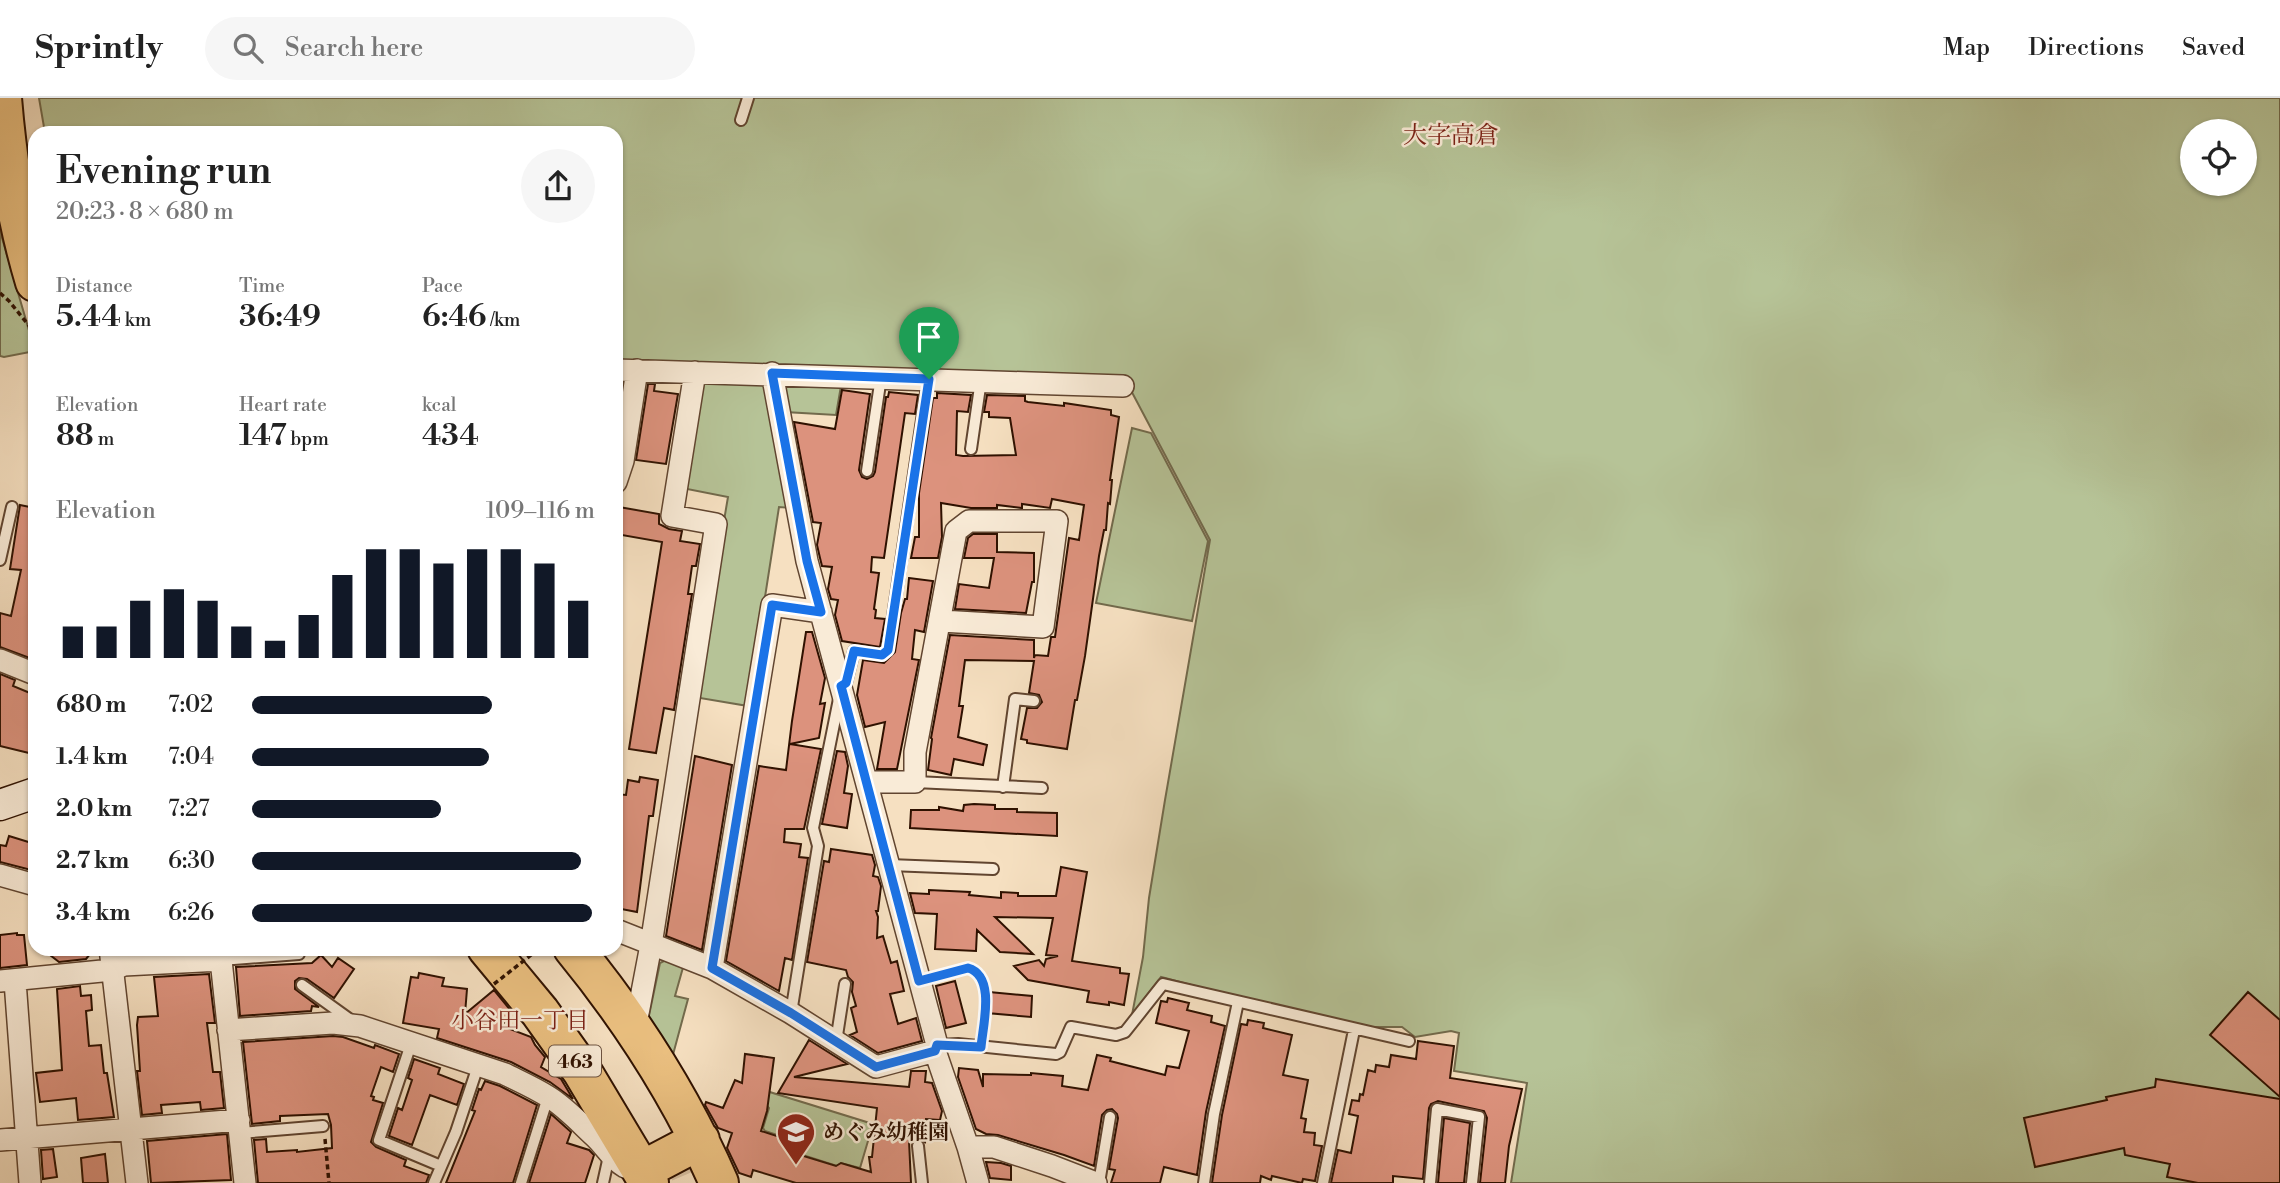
<!DOCTYPE html>
<html lang="en">
<head>
<meta charset="utf-8">
<style>
  :root { --surface:#fff; --page:#f6f6f6; --text:#222; --muted:#767676; --line:#e0e0e0; --accent:#111827 }
  body { margin:0; font-family:"Libre Bodoni","Noto Serif JP",serif; background:var(--page); color:var(--text); height:100vh; display:flex; flex-direction:column; font-size:26px; white-space:nowrap }
  * { box-sizing:border-box; margin:0 }
  p { font-size:23px; color:var(--muted) }
  .icon { flex:none; width:38px; height:38px; fill:none; stroke:currentColor; stroke-width:2; stroke-linecap:round; stroke-linejoin:round }
  .map { position:relative; flex:1; overflow:hidden }
  .sheet { position:absolute; left:28px; top:28px; width:595px; height:830px; display:flex; flex-direction:column; background:var(--surface); border-radius:21px; box-shadow:0 2px 5px #0004 }
  .sheet>* { flex:none }
  .controls { position:absolute; left:2180px; top:21px; display:grid; gap:14px }
  .controls a { display:grid; place-items:center; width:77px; height:77px; border-radius:50%; background:var(--surface); box-shadow:0 2px 5px #0004; font-size:35px }
  .pin { position:absolute; display:grid; place-items:center; width:60px; height:60px; color:#fff; margin:-72px -30px; border-radius:50% 50% 50% 0; rotate:-45deg; box-shadow:0 0 7px #0007 }
  .pin .icon { rotate:45deg }
  .round { display:grid; place-items:center; flex:none; width:74px; height:74px; border-radius:37px; background:var(--page) }
  .summary { display:flex; align-items:center; justify-content:space-between; height:119px; padding:0 28px }
  h1 { font-size:38px; font-weight:600; line-height:52px }
  .metrics { display:grid; grid-template-columns:repeat(3,1fr); gap:10px; height:119px; padding:7px 28px }
  .metrics div { display:grid; align-content:center }
  .metrics b { font-size:30px; font-weight:600 }
  .metrics small { font-size:19px; font-weight:400 }
  .metrics p { font-size:19px }
  .chart { height:196px; padding:14px 28px }
  .chart p { display:flex; justify-content:space-between }
  .chart svg { width:100%; height:126px; margin-top:7px; stroke:var(--accent); stroke-width:6 }
  ul { padding:0 28px; list-style:none; font-size:23px }
  li { display:grid; grid-template-columns:112px 84px 1fr; align-items:center; height:52px }
  li i { height:18px; border-radius:9px; background:var(--accent) }
  header { display:flex; align-items:center; gap:42px; box-sizing:border-box; height:98px; padding:0 35px; background:var(--surface); border-bottom:2px solid var(--line) }
  header strong { font-size:33px }
  nav { display:flex; gap:38px; margin-inline-start:auto; font-size:24px }
  .search { width:490px; height:63px; background:var(--page); display:flex; align-items:center; gap:18px; box-sizing:border-box; padding:0 24px; border-radius:38px; color:var(--muted); font-size:26px }
  .map>svg:first-child { display:block }
</style>
</head>
<body>
<header>
<strong>Sprintly</strong>
<div class="search"><svg class="icon" aria-label="search" viewBox="0 0 24 24"><circle cx="10" cy="10" r="6"/><path d="M15 15l6 6"/></svg>Search here</div>
<nav><a>Map</a><a>Directions</a><a>Saved</a></nav>
</header>
<div class="map">
<svg width="2280" height="1085" viewBox="0 0 2280 1085">
  <rect width="100%" height="100%" fill="#f6e0c1"/>
  <filter id="stains"><feTurbulence type="fractalNoise" baseFrequency=".00286" numOctaves="4"/><feColorMatrix values="0 0 0 0 .2 0 0 0 0 .09 0 0 0 0 .02 0 0 0 .5 -.17"/></filter>
  <radialGradient id="worn" r=".72"><stop offset=".6" stop-color="#630" stop-opacity="0"/><stop offset="1" stop-color="#630" stop-opacity=".3"/></radialGradient>
  <!-- green -->
  <path fill="#b6c397" stroke="#726a4c" stroke-width="2" fill-rule="evenodd" d="M39,0H2280V1085H1511L1527,985L1454,973L1459,935L1451,933L1415,939L1402,929H1372L1240,900L1161,879L1132,917L1143,859L1149,800L1165,702L1210,442L1126,283L616,267V35H45ZM2193,33H2245V86H2193Z
    M0,133L35,253L4,259L0,258Z
    M709,280L759,281L767,289L791,410L779,409L748,608L694,599L728,399L682,390L698,289Z
    M842,282L836,317L785,314L780,288Z
    M1132,330L1151,335L1208,443L1192,523L1096,505Z
    M668,861L684,866L675,898L688,901L671,964L647,927L660,865Z
    M747,987L873,1026L860,1070L841,1065L837,1068L787,1052L785,1047L778,1045L780,1038L765,1033L763,1030L769,1010Z"/>
  <!-- building -->
  <path fill="#dc927d" stroke="#2f1100" stroke-width="2" d="M648,286H655L654,293L678,296L666,366L636,362Z
    M842,292L870,296L859,372L862,379L867,381L873,378L875,374L886,299H888L889,294L918,297L915,316L905,315L884,460L872,459L871,474L879,475L874,511L876,512L875,520L885,521L880,549L842,543L835,517L838,502L831,501L828,491L832,469L822,468L820,460L817,447L821,425L813,424L794,324L835,331Z
    M937,295L971,297L968,314L957,313L956,357L963,358L1016,357L1010,320L989,319V314H984L987,297L1025,298V303L1028,304L1064,308V305L1111,312V317L1119,319L1110,382H1112L1110,406L1108,405L1106,432H1104L1099,458L1085,558L1077,602H1075L1067,651L1027,645V642L1021,641L1027,610H1037L1042,604L1039,597L1029,595L1034,563L965,562L959,608H963L958,639L987,647L983,667L954,661L951,677L928,672L932,641L931,640L950,537L1034,542V560L1035,557L1048,558L1051,539H1055L1069,440L1079,442L1084,407L1052,401L1050,410L1022,406V410L997,407V410H971L941,405L942,439L938,460H911L915,439H919V395L933,300H937Z
    M20,407L35,410V483L30,503L35,504V562L0,549V515L11,518L21,472L10,471Z
    M619,409L659,416V426L669,431L682,433L680,443L700,446L696,468H692L688,496H692L674,612L664,610L656,655L629,651L662,444L616,436Z
    M973,436H997V454L1034,455V484H1032L1026,515L955,511L959,486L989,490L994,460H964L968,440Z
    M909,480L933,483L924,534L915,532L912,561L919,562L897,671H877L885,624L865,629L857,597L863,562L884,565L895,554L901,515L905,501H907Z
    M806,534H812L825,580L820,606L825,605L819,640L790,646L821,651L804,731H785L784,744L801,746L799,759L808,760L792,862L785,860L779,893L726,863L759,668L786,672L792,623Z
    M0,576L15,582L13,588L30,595V598L35,600V629L29,655L0,648Z
    M837,653L845,654L848,668L844,695L852,696L847,730L822,726Z
    M695,658L732,667L702,852L666,838Z
    M640,679L658,682L653,718H649L637,814L616,810V744L620,714H616V696L626,697L628,682L639,684Z
    M974,706L995,707V711H1017V714L1057,715V738L910,730L911,712H939V709L963,713L964,707Z
    M9,738L35,746V773L0,764V747L6,748Z
    M831,751L872,757L875,767L873,778L878,779L881,788L878,813H876L878,819L877,840L883,838L891,865L897,863L904,893L890,896L898,926L916,920L922,943L878,955L850,937L857,934L851,910L856,908L852,894L853,884L848,879L846,872L807,864L824,763L829,764Z
    M1061,769L1087,774L1072,863L1120,870V875L1129,876L1124,907L1109,904V907L1087,904L1089,893L1028,882L1014,868L1039,862L1044,868L1046,861L1058,858L1046,857L1053,820L995,819L1033,856L1000,854L977,832L976,853L935,851L937,816L915,815L910,795L929,796V792L970,794L969,797L1001,800V794L1018,795V798H1056Z
    M17,835V837H24L27,867L0,870V837Z
    M41,850H95L86,861L59,864Z
    M321,857L332,869L338,860L354,871L334,900L307,881L299,880L295,883V891L319,909L312,908L311,913L240,918L236,869L312,865Z
    M419,875L444,880L442,888L467,891L465,916L494,892L511,913L502,928L531,939L535,947L545,959L541,969L561,981L573,1001L550,984L511,964L437,940L439,931L403,925L411,879L418,880Z
    M209,876L215,925H207L213,974H220L224,1010L201,1012L200,1004L161,1007L162,1015L142,1017L137,973H140L137,927L138,919L158,918L154,879Z
    M955,883L966,925L946,930L936,888Z
    M80,888L81,898L91,897L92,912L86,913L89,948L101,947L104,975H107L114,1019L78,1022L76,1000L40,1004L36,975L62,972L57,891Z
    M989,894L1032,898L1031,919L987,915Z
    M2248,894L2280,922V999L2210,937Z
    M1168,900L1189,905L1187,912L1212,918L1211,924L1225,928L1206,1014L1197,1077L1164,1069L1160,1085H1111L1115,1072L1109,1071L1118,1020L1117,1016L1112,1011L1107,1012L1102,1017L1094,1068L1064,1057L998,1037L986,1036L976,1031L958,979L959,970L978,972L983,989V976L1031,977V975L1063,978L1062,988L1088,992L1097,957L1111,960L1110,963L1165,977L1167,968L1179,970L1189,933L1156,925L1161,903L1167,904Z
    M1248,922L1264,925L1263,930L1292,937L1283,977L1308,982L1301,1020L1306,1021L1304,1034L1315,1035L1314,1047L1322,1048L1315,1083L1303,1081L1302,1085L1272,1078L1271,1082L1261,1078L1260,1085H1212L1222,1017L1241,926L1247,927Z
    M333,938L343,939L374,950L375,947L399,956L393,974L381,969L371,998L374,999L373,1002L383,1005L371,1044L376,1049L406,1062L404,1068L429,1077L426,1085H258L254,1042L266,1041L267,1054L297,1052V1054L332,1050L331,1027L328,1016L280,1018V1023L252,1026L243,944Z
    M809,942L847,966L794,979L909,989L911,973H926L925,984L932,985L942,1013L940,1022L926,1021L925,1044L918,1040L909,1043L911,1085H796L753,1072L751,1079L739,1075L727,1050L732,1035L718,1030L705,1007L706,1004L723,1010L735,982L742,985L745,956L774,960L767,1013L761,1033L780,1039L787,1053L836,1068L841,1065L871,1074L869,1059H872L877,1010L778,995Z
    M1418,943L1454,948L1450,980L1522,991L1509,1048L1505,1085H1480L1487,1020L1484,1013L1438,1003L1431,1006L1429,1010L1423,1081L1393,1078V1085H1331L1338,1052L1351,1055L1358,1018L1349,1016L1352,1002L1359,1003L1360,996L1363,997L1368,972L1375,974L1376,967L1389,969L1391,957L1416,961Z
    M414,961L440,970L438,976L464,986L457,1007L430,997L412,1047L389,1038L398,1010L402,1012L412,982L408,980Z
    M2156,981L2280,1001V1085H2198L2167,1079L2170,1066L2125,1057L2124,1050L2035,1069L2024,1020L2107,1002L2106,999L2155,989Z
    M485,983L500,988L537,1007L513,1085H446L475,1013L472,1012L479,991L481,992Z
    M551,1016L571,1034L567,1045L589,1052L594,1057L585,1085H529Z
    M1444,1020L1470,1025L1464,1085H1438Z
    M227,1036L231,1082L151,1085L147,1043Z
    M53,1051L57,1079L43,1081L41,1052Z
    M105,1056L108,1085H83L81,1060Z
    M986,1064L1001,1065L1011,1068V1082L990,1080Z"/>
  <g fill="none" stroke-linecap="round" stroke-linejoin="round">
    <!-- highway-tunnel -->
    <path stroke="#d8c1a4" stroke-width="38" stroke-dasharray="38 19" stroke-linecap="butt" d="M675,1040L694,1085"/>
    <!-- lane casing -->
    <g stroke="#614530" stroke-width="14">
      <path id="lane" d="M741,22L748,0
        M971,351L981,282
        M867,373L881,279
        M0,462L12,409
        M843,587L846,585L854,553L882,557L888,552L928,281
        M915,684L1042,690
        M1003,689L1015,601L1034,603
        M889,767L993,771
        M221,862L299,856
        M302,887L352,923
        M791,915L818,748L813,730L839,601
        M836,944L845,886
        M411,946L379,1042L441,1068
        M937,947L958,946L1056,956L1060,954L1071,929L1116,937L1125,934L1163,886L1409,943
        M240,1035L323,1028
        M918,1048L922,1085
        M434,1085L456,1034L478,968
        M521,1085L548,999
        M603,1085L609,1058
        M1099,1085L1110,1019
        M1204,1085L1214,1016L1238,904
        M1323,1085L1354,932
        M1430,1085L1437,1011L1479,1019L1472,1085"/>
    </g>
    <!-- street casing -->
    <g stroke="#614530" stroke-width="24">
      <path id="street" d="M616,272L1123,288
        M772,275L807,463L937,947L935,953L968,1049L978,1085
        M616,384L623,363L637,272
        M0,562L35,576
        M868,684H915V654L956,433L969,423H1057L1043,529L941,523
        M0,777L35,787
        M616,832L712,870L791,915L876,969L935,953
        M110,850L137,1085
        M712,870L772,507L821,514
        M0,883L112,872L124,867L221,862L245,1085
        M15,883L30,1085
        M635,931L651,847L716,426L672,418L695,274
        M228,932L333,925L360,928L505,976C519,983 535,990 549,999C565,1009 580,1025 594,1038C606,1049 610,1060 625,1069L636,1064
        M0,1042L239,1022
        M968,1049H994L1052,1068L1096,1085"/>
    </g>
    <!-- secondary casing -->
    <g stroke="#2f1100" stroke-width="33">
      <path id="secondary" d="M0,707L35,695"/>
    </g>
    <!-- highway casing -->
    <g stroke="#2f1100" stroke-width="42">
      <path id="highway" d="M2,0C7,62 17,124 35,184
        M487,850L540,914L582,973L649,1085
        M573,850C632,922 682,1000 719,1085
        M643,1072L700,1042"/>
    </g>
    <!-- path -->
    <path stroke="#2f1100" stroke-width="3.5" stroke-dasharray="5 3.5" stroke-linecap="butt" d="M0,195L9,203L35,235
      M939,878C948,876 958,871 967,870C993,870 984,921 982,936
      M325,1041L329,1085"/>
    <!-- lane -->
    <use href="#lane" stroke="#f9ebd7" stroke-width="10"/>
    <!-- street -->
    <use href="#street" stroke="#f9ebd7" stroke-width="21"/>
    <!-- secondary -->
    <use href="#secondary" stroke="#f9ebd7" stroke-width="30"/>
    <!-- highway -->
    <use href="#highway" stroke="#ebc080" stroke-width="38"/>
    <!-- path-bridge -->
    <path stroke="#2f1100" stroke-width="3.5" stroke-dasharray="5 3.5" stroke-linecap="butt" d="M494,886L540,850"/>
  </g>
  <g fill="none" stroke-linecap="round" stroke-linejoin="round">
    <!-- route casing -->
    <g stroke="#fff" stroke-width="14">
      <path id="route" d="M772,275L929,281L888,552L882,557L854,553L846,585L841,588L919,883L968,870C996,878 983,927 981,949L937,947L935,953L876,969L791,915L712,870L772,507L821,514L807,463Z"/>
    </g>
    <!-- route -->
    <use href="#route" stroke="#1a73e8" stroke-width="9"/>
  </g>
  <!-- icons -->
  <defs>
    <g id="school-pin" transform="scale(2.0125)"><path d="M0 17L-7.5 6A9.5 9.5 0 1 1 7.5 6Z" fill="#8f2418" stroke="#f9ebd7"/><path d="M0-5L7-2L0 1L-7-2ZM-4 1L0 2.5L4 1V4Q0 6-4 4Z" fill="#fff"/></g>
  </defs>
  <g fill-rule="evenodd">
    <use href="#school-pin" x="796" y="1034"/>
  </g>
  <g text-anchor="middle" stroke-width="5" stroke-linejoin="round" paint-order="stroke">
    <!-- shield labels -->
    <rect fill="#f9ebd7" stroke="#6c5240" stroke-width="2" x="549" y="947.5" width="52" height="31" rx="5"/>
    <g font-size="19" font-weight="bold" fill="#2f1100">
      <text x="575" y="970">463</text>
    </g>
    <!-- poi labels -->
    <g font-size="21" font-weight="bold" fill="#2f1100" stroke="#f9ebd7" text-anchor="start">
      <text x="823" y="1041">めぐみ幼稚園</text>
    </g>
    <!-- neighbourhood labels -->
    <g font-size="23" fill="#7a1f14" stroke="#f9ebd7">
      <text x="520" y="930">小谷田一丁目</text>
    </g>
    <!-- quarter labels -->
    <g font-size="24" fill="#7a1f14" stroke="#f9ebd7">
      <text x="1451" y="45">大字高倉</text>
    </g>
  </g>
  <rect width="100%" height="100%" filter="url(#stains)"/>
  <rect width="100%" height="100%" fill="url(#worn)"/>
</svg>
<div class="controls">
<a><svg class="icon" aria-label="locate" viewBox="0 0 24 24"><circle cx="12" cy="12" r="6"/><path d="M12 2v4M12 18v4M2 12h4M18 12h4"/></svg></a>
</div>
<div class="pin" style="left:929px;top:281px;background:#1e9e55"><svg class="icon" aria-label="arrive" viewBox="0 0 24 24"><path d="M6 21V4h12l-3 4 3 4H6"/></svg></div>
<section class="sheet">
<div class="summary"><div><h1>Evening run</h1><p>20:23 · 8 × 680 m</p></div><a class="round"><svg class="icon" aria-label="share" viewBox="0 0 24 24"><path d="M12 15V3M7 8l5-5 5 5M5 13v7h14v-7"/></svg></a></div>
<div class="metrics">
<div><p>Distance</p><b>5.44<small> km</small></b></div>
<div><p>Time</p><b>36:49</b></div>
<div><p>Pace</p><b>6:46<small> /km</small></b></div>
</div>
<div class="metrics">
<div><p>Elevation</p><b>88<small> m</small></b></div>
<div><p>Heart rate</p><b>147<small> bpm</small></b></div>
<div><p>kcal</p><b>434</b></div>
</div>
<div class="chart"><p><span>Elevation</span>109–116 m</p>
<svg viewBox="0 0 160 44" preserveAspectRatio="none"><path d="M5 44V33M15 44V33M25 44V24M35 44V20M45 44V24M55 44V33M65 44V38M75 44V29M85 44V15M95 44V6M105 44V6M115 44V11M125 44V6M135 44V6M145 44V11M155 44V24"/></svg>
</div>
<ul>
<li><b>680 m</b>7:02<i style="width:70%"></i></li>
<li><b>1.4 km</b>7:04<i style="width:69%"></i></li>
<li><b>2.0 km</b>7:27<i style="width:55%"></i></li>
<li><b>2.7 km</b>6:30<i style="width:96%"></i></li>
<li><b>3.4 km</b>6:26<i style="width:99%"></i></li>
</ul>
</section>
</div>
</body>
</html>
